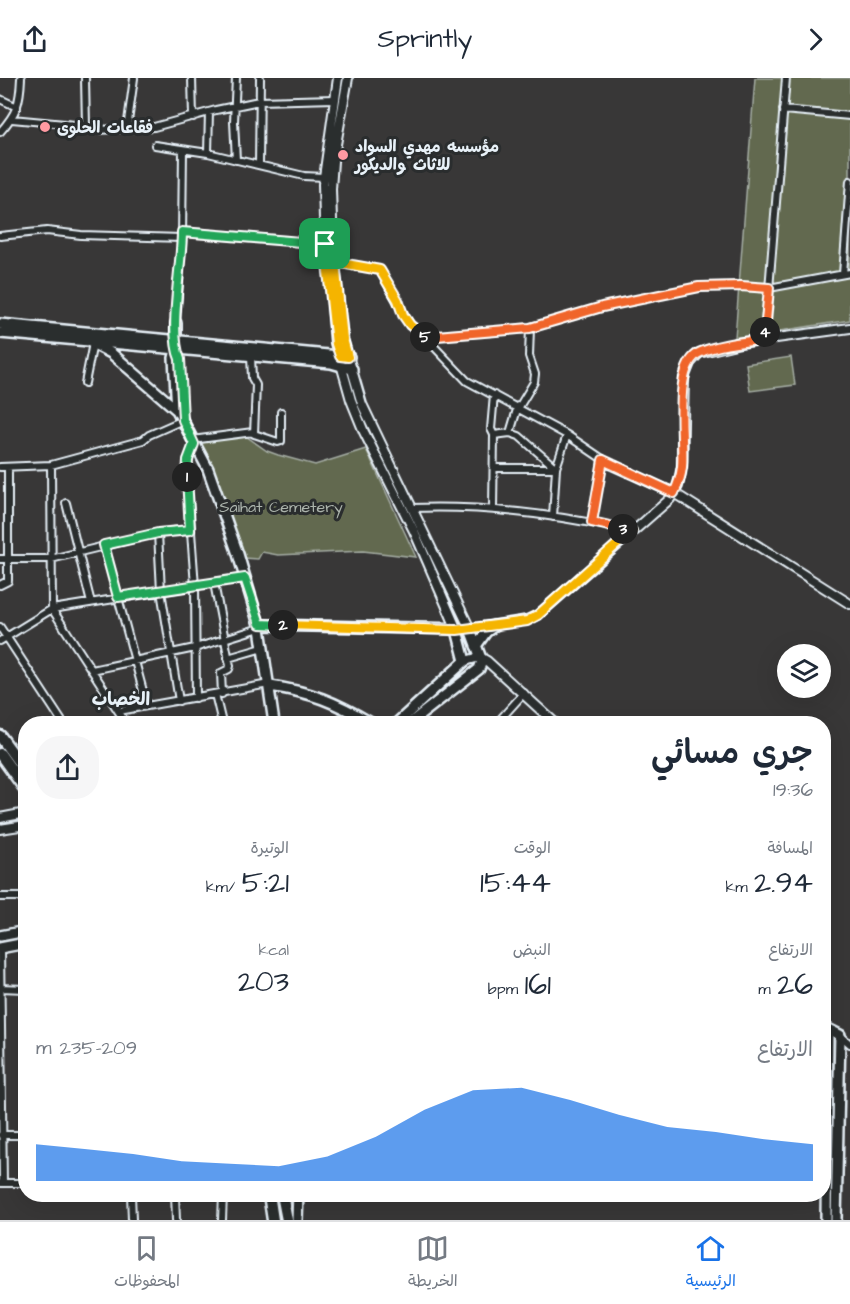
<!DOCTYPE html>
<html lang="ar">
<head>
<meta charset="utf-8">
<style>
  :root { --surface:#fff; --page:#f6f6f7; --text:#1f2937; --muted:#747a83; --line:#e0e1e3; --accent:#1a73e8 }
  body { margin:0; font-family:"Architects Daughter","Playpen Sans Arabic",sans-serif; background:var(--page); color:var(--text); direction:rtl; height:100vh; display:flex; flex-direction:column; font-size:22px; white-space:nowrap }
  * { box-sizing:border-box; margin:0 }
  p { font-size:20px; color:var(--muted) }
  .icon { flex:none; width:33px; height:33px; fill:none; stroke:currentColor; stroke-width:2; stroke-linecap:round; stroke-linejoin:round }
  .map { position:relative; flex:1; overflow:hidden; direction:ltr }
  .panel { position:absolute; left:18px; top:638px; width:813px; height:486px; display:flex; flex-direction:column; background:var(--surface); border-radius:24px; box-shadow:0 6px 24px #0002; direction:rtl }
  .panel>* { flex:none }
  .tools { position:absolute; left:777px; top:566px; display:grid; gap:12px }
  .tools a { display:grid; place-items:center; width:54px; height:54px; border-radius:50%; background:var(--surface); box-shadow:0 6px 24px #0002; font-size:30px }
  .pin { position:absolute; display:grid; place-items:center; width:51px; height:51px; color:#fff; margin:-26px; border-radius:12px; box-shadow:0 3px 9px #0006 }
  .km { position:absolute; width:30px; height:30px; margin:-15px; border-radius:50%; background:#222; color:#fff; font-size:16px; line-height:30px; text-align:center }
  .round { display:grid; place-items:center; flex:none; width:63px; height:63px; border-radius:24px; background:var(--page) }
  .summary { display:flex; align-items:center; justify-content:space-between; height:102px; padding:0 18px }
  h1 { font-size:33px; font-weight:600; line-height:45px }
  .metrics { display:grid; grid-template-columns:repeat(3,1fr); gap:9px; height:102px; padding:6px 18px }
  .metrics div { display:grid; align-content:center }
  .metrics b { font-size:30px; font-weight:600 }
  .metrics small { font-size:16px; font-weight:400 }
  .metrics p { font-size:16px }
  .chart { height:168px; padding:12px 18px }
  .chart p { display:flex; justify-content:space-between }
  .chart svg { width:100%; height:108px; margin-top:6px; fill:var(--accent); opacity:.7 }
  header { display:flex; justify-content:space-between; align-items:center; height:78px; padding:0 18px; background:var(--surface); font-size:27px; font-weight:600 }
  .menu { display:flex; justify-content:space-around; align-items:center; height:84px; border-top:2px solid var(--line); background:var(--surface); font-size:16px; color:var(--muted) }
  .menu a { display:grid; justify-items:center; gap:3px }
  .menu .on { color:var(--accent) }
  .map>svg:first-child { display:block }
</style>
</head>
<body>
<header><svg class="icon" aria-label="forward" viewBox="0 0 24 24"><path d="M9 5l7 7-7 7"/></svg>Sprintly<svg class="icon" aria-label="share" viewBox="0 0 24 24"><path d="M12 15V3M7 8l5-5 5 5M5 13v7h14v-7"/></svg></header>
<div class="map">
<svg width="850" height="1142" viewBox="0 0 850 1142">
  <rect width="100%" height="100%" fill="#383737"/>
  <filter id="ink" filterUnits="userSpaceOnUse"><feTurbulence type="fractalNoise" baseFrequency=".0167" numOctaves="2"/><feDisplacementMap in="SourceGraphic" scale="12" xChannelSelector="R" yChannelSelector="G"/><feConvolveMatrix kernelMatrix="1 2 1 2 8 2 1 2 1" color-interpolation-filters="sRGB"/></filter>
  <g filter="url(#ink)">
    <!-- green -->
    <path fill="#62694f" stroke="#a5ada4" stroke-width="1.5" d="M755,0H850V242L735,260Z
      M791,279L795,307L750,313L746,286Z
      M239,357L247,359L267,373L278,377L315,387L366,371L416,479L363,473L278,477L262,474L258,481L243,480L199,363Z"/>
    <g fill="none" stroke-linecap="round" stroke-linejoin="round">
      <!-- minor casing -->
      <g stroke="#e8f1f8" stroke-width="10">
        <path id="minor" d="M85,0L86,48
          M192,0L193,39
          M0,21L17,29
          M783,32L850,38
          M12,41L86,48L98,52L154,49L216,32L259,23L335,21
          M127,51L134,0
          M0,54C17,35 20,25 21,0
          M155,67L208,75L304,98L324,99
          M208,75L209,34
          M236,82L234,44L236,0
          M259,87L260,0
          M182,154L325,166
          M0,158L47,153L81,157L182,160
          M335,184L380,192L410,247L425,259L467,303L567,357L601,380L603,383L592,444
          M843,196L850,103
          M176,245L182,160L183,72
          M425,259L530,250L602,229L699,209L741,208L769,210L850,195
          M765,261L786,0
          M251,278L252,300L256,307L254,356L278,364L281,363V334
          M85,305L93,265
          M494,317L491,351L494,357
          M519,329L534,304L535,296L529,278L530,250
          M510,355L518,328
          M192,362L253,354
          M194,366L188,382L187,400L195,508L196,620
          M51,387L52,531L126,645
          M0,389L51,387L143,362L149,357L183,342
          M494,390H556
          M66,425L91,525
          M412,430C486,427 559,437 632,453
          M493,430L494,357L510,355L519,358L556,390
          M553,439L556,390L567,357
          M158,455L161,513L179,623
          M104,467L147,628
          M0,481H51L158,455L190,452
          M214,505L230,588L229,591L221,595L222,616
          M0,507L8,503V389
          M0,549L63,645
          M0,563L52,531L245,500
          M228,580L263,570
          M92,592L195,570L260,550
          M215,616L222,645
          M119,633L269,606
          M497,645L524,615
          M0,819H19L26,825
          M0,870L3,1105
          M0,910L26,911
          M840,957L850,966
          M1,1057H26
          M1,1105H26
          M131,1116L132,1142
          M175,1116L176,1142
          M222,1142L223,1116"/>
      </g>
      <!-- tertiary casing -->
      <g stroke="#e8f1f8" stroke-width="12">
        <path id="tertiary" d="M338,0L323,106L325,176L330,202L335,265L351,322L364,354L414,453L457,552
          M348,0L333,83L331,111L333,172L343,261L362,326L470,551L527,542L538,537L670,421L678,408L682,388L684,300L690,285L699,275L740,265L850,250
          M603,383L674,415L850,526
          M465,583L480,579L487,583L555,645
          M0,740L26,735
          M0,751L26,747"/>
      </g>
      <!-- secondary casing -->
      <g stroke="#e8f1f8" stroke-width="14">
        <path id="secondary" d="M176,245V272L174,280L177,332
          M0,246L349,279
          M0,255L331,285L352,291
          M88,263L111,275L177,332L208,391L238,476L260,550L274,645
          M259,547L470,551L482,583L479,591L410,645
          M476,568L486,554L494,548
          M270,608C311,614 335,624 371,645
          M397,645L465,583L457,552
          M0,858L26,853
          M0,870L26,865
          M824,949L840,957L836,1142
          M297,1142L298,1116
          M826,1142L828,952"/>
      </g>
      <!-- primary casing -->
      <g stroke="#e8f1f8" stroke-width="15">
        <path id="primary" d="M0,658L26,694
          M0,676L26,712
          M269,1116L273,1142
          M282,1116L287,1142"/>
      </g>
      <!-- minor -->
      <use href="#minor" stroke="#2a2d2e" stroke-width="6"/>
      <!-- tertiary -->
      <use href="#tertiary" stroke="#2a2d2e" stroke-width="8"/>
      <!-- secondary -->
      <use href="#secondary" stroke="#2a2d2e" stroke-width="9"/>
      <!-- primary -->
      <use href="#primary" stroke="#2a2d2e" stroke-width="10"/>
    </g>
  </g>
  <g fill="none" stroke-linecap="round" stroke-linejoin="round" filter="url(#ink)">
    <!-- split-1 casing -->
    <g stroke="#fff" stroke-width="12">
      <path id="split-1" d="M187,399L188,382L194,366L183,342L180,281C168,254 182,186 182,154L325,166"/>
    </g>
    <!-- split-2 casing -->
    <g stroke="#fff" stroke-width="12">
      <path id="split-2" d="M187,399L190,452L158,455L104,467L118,519L245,500L260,546L283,547"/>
    </g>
    <!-- split-3 casing -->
    <g stroke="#fff" stroke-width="12">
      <path id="split-3" d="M283,547L457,552L512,545L527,543L538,537L632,453L623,451"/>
    </g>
    <!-- split-4 casing -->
    <g stroke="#fff" stroke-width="12">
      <path id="split-4" d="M623,451L592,444L603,382L674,415C678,407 681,398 682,389C685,362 671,286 701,274C720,266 744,264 765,261V254"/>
    </g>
    <!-- split-5 casing -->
    <g stroke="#fff" stroke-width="12">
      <path id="split-5" d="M425,259L530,250L602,229L699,209L741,208L769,210L765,254"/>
    </g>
    <!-- split-6 casing -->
    <g stroke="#fff" stroke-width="12">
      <path id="split-6" d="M325,166L336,266L340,278L348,279L343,261L335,184L380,192L398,222L403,237L410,247L425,259"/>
    </g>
    <!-- split-1 -->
    <use href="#split-1" stroke="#22a559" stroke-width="8"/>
    <!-- split-2 -->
    <use href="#split-2" stroke="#22a559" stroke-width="8"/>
    <!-- split-3 -->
    <use href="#split-3" stroke="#f5b400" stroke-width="8"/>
    <!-- split-4 -->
    <use href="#split-4" stroke="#f0652b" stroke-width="8"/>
    <!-- split-5 -->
    <use href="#split-5" stroke="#f0652b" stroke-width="8"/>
    <!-- split-6 -->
    <use href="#split-6" stroke="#f5b400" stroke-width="8"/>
  </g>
  <!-- markers -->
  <g fill="#ff9aa2" stroke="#2a2d2e" stroke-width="2">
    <circle cx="45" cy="49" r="6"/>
    <circle cx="343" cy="77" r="6"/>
  </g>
  <g text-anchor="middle" stroke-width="6" stroke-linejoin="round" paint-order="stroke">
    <!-- poi labels -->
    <g font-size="16" font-weight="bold" fill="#e8f1f8" stroke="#2a2d2e" text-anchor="start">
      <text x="57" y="55">فقاعات الحلوى</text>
      <text x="355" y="74">مؤسسه مهدي السواد<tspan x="355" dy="18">للاثاث والديكور</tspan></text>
    </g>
    <!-- park labels -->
    <g font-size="16" fill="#acb4ac" stroke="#2a2d2e">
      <text x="281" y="434">Saihat Cemetery</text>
    </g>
    <!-- neighbourhood labels -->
    <g font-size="18" font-weight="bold" fill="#e8f1f8" stroke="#2a2d2e">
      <text x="121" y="627">الخصاب</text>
    </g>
  </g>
</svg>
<div class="tools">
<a><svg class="icon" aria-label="layers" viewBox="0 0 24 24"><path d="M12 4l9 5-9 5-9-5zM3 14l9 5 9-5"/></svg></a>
</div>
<div class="pin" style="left:325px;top:166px;background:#1e9e55"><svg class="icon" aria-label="arrive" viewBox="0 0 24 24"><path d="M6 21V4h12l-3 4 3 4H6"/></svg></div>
<b class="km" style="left:187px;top:399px">1</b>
<b class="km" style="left:283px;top:547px">2</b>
<b class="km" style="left:623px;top:451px">3</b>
<b class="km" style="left:765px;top:254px">4</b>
<b class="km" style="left:425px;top:259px">5</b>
<section class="panel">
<div class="summary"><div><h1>جري مسائي</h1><p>19:36</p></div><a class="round"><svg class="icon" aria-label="share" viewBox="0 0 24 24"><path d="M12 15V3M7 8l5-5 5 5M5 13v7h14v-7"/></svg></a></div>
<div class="metrics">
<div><p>المسافة</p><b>2.94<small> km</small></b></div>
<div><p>الوقت</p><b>15:44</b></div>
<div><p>الوتيرة</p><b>5:21<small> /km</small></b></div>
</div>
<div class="metrics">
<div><p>الارتفاع</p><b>26<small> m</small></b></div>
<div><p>النبض</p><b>161<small> bpm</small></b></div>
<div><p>kcal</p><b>203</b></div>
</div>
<div class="chart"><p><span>الارتفاع</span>209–235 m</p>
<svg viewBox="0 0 160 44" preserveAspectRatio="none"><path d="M0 44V29L10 31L20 33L30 36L40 37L50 38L60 34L70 26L80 15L90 7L100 6L110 11L120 17L130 22L140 24L150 27L160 29V44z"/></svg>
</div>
</section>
</div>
<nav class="menu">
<a class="on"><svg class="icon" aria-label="home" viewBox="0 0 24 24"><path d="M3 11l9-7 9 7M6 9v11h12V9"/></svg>الرئيسية</a>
<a><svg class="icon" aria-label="map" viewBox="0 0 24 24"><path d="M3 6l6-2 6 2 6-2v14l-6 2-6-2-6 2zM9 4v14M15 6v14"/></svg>الخريطة</a>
<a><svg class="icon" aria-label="saved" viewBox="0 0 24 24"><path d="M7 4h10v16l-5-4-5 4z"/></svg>المحفوظات</a>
</nav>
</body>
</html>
